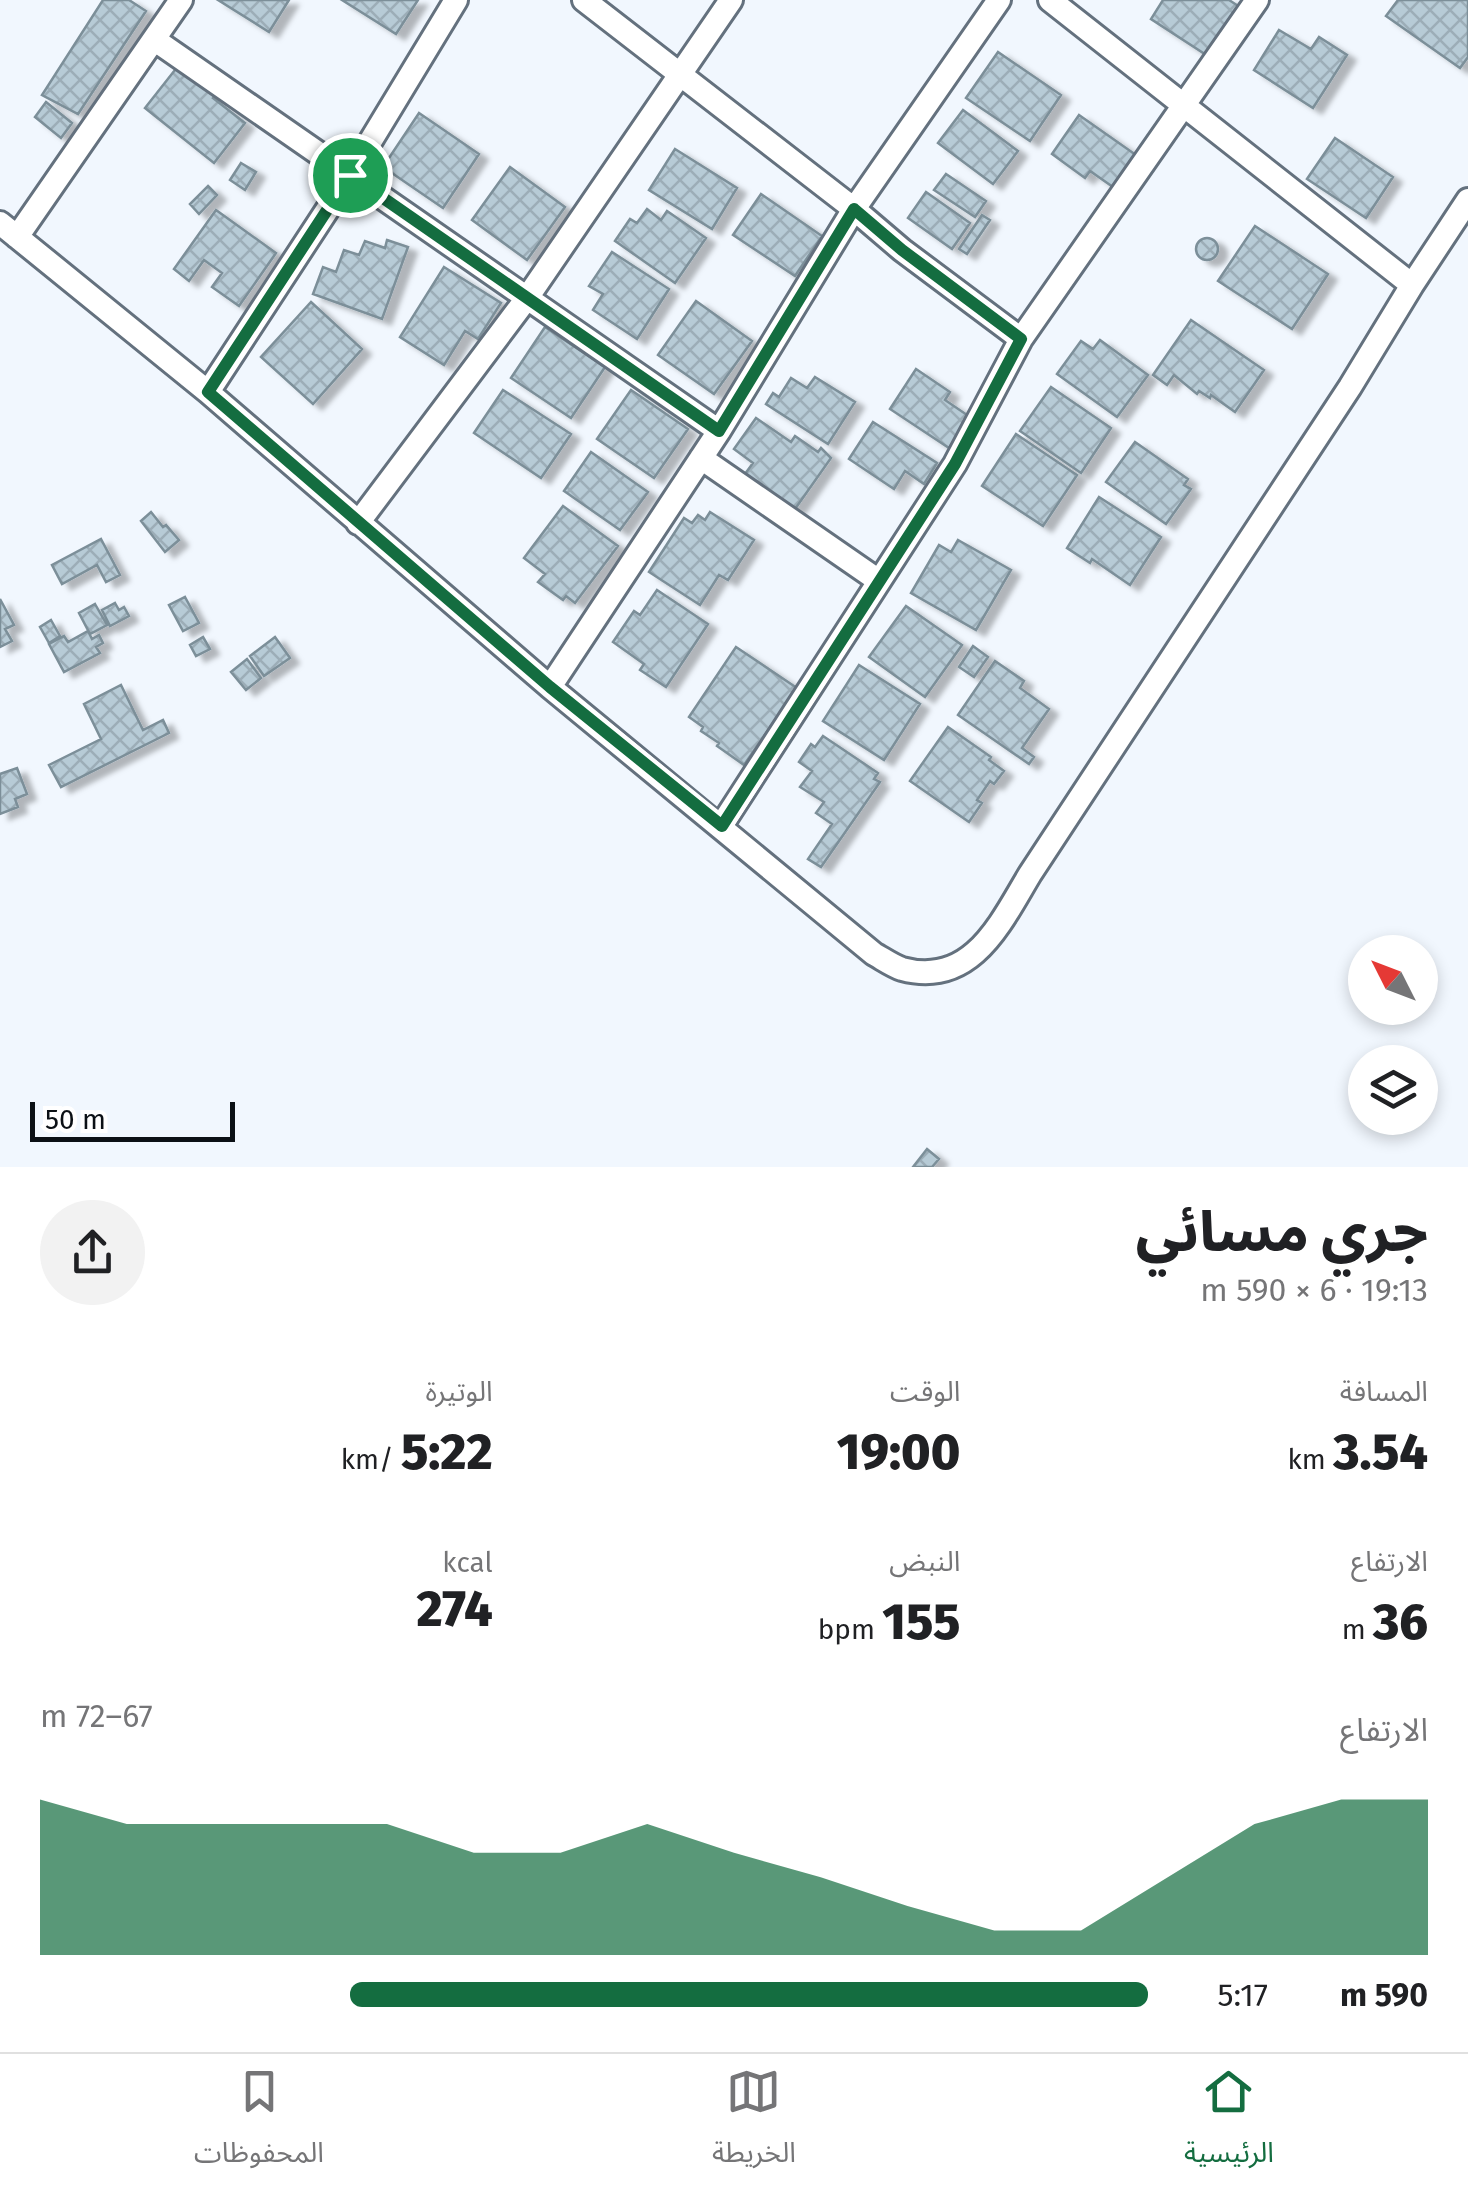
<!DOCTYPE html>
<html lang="ar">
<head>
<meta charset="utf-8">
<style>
  :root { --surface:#fff; --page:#f2f2f2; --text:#202124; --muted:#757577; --line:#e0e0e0; --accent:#146d40 }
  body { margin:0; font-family:"Fira Sans","Noto Sans Arabic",sans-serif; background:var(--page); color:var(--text); direction:rtl; height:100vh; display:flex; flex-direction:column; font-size:38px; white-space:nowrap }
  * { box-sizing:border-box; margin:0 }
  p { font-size:32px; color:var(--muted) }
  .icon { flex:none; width:55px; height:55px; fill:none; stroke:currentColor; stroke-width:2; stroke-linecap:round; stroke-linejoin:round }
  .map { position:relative; height:1167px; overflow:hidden; direction:ltr }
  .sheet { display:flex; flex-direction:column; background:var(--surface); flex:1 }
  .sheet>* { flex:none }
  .needle { width:65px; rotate:312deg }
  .tools { position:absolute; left:1348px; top:935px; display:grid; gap:20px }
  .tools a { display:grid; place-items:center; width:90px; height:90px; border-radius:50%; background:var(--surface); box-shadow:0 5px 15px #0003; font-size:50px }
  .scale { position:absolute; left:30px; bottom:25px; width:205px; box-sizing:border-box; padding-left:10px; border:5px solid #0b1015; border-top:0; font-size:28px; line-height:35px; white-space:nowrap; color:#0b1015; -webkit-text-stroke:8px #fff; paint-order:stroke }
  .pin { position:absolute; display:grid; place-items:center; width:85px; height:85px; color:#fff; margin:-42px; border:5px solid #fff; border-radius:50%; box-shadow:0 2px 10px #0007 }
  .round { display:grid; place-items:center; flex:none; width:105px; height:105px; border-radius:52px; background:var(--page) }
  .headline { display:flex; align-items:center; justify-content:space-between; height:170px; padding:0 40px }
  h1 { font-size:55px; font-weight:800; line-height:75px }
  .metrics { display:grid; grid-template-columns:repeat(3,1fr); gap:15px; height:170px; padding:10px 40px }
  .metrics div { display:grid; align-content:center }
  .metrics b { font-size:50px; font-weight:800 }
  .metrics small { font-size:28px; font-weight:400 }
  .metrics p { font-size:28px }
  .chart { height:280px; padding:20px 40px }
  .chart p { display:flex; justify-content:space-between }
  .chart svg { width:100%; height:180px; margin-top:10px; fill:var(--accent); opacity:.7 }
  ul { padding:0 40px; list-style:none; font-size:32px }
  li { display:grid; grid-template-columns:160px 120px 1fr; align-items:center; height:75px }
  li i { height:25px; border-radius:12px; background:var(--accent) }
  .tab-bar { display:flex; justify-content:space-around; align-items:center; height:140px; border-top:2px solid var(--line); background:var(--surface); font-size:28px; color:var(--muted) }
  .tab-bar a { display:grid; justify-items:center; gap:5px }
  .tab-bar .selected { color:var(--accent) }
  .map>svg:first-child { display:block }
</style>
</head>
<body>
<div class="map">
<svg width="1468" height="1167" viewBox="0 0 1468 1167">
  <defs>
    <pattern id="building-cross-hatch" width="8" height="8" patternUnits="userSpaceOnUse" patternTransform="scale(2.5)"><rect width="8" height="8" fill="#b7cbd6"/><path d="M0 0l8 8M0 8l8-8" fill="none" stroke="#9cadb7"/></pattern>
    <filter id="shadow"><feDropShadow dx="9" dy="5.5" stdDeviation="2.5" flood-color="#0004"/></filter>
  </defs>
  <rect width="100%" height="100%" fill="#f1f7fe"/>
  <!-- building -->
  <path fill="url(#building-cross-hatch)" stroke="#7c8f99" stroke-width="2.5" filter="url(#shadow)" d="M103,0H129L146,11L78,114L42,95Z
    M218,0H289L269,32Z
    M342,0H418L396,34Z
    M1163,0H1229L1246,11L1214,60L1151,19Z
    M1398,0H1468V57L1460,68L1386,16Z
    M1279,30L1311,49L1319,37L1347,55L1313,108L1254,70Z
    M998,52L1061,95L1030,141L966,98Z
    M186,56L223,85L213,98L245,123L214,163L145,108Z
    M46,102L72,123L61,138L35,117Z
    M963,110L1018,151L993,184L938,143Z
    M419,113L479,154L443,208L383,167Z
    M1079,115L1136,155L1113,187L1090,171L1085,178L1052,154Z
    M1335,138L1393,177L1366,218L1307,179Z
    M675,149L737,188L712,229L649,190Z
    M241,163L256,172L245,190L230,180Z
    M510,167L565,207L527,260L472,220Z
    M946,174L986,201L975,217L934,190Z
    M208,186L217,195L199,214L190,204Z
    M926,192L970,223L952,249L908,218Z
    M761,194L822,236L795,276L733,235Z
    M647,209L661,220L667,211L706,238L675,283L615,241L630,219L637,223Z
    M216,210L276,253L239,306L212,287L222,273L204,260L189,281L174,269Z
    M982,215L990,220L967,254L959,249Z
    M1255,226L1328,274L1292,329L1218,281Z
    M1196 249a11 11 0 1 1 22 0a11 11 0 1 1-22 0Z
    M387,240L408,247L382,319L313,294L323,267L336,272L344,250L359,255L365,241L385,248Z
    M612,252L669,289L637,339L593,310L603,294L589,286Z
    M444,267L501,303L478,339L465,331L444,365L400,337Z
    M696,301L752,341L714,394L658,355Z
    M311,302L362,349L313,404L261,357Z
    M1191,320L1264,370L1235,412L1211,395L1210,398L1199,391L1197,394L1174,375L1167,385L1153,375Z
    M545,327L605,367L571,418L511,378Z
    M1100,340L1148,375L1117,417L1057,374L1081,341L1093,349Z
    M916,369L950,392L945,400L970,417L949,448L890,409Z
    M815,377L855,402L828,444L766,404L773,393L779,397L791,378L807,388Z
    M1051,387L1111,428L1081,473L1020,431Z
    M503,390L571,434L541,478L474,433Z
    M631,390L688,429L654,478L597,439Z
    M756,418L791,442L795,436L818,452L821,448L831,458L795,509L785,503L783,506L742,478L753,463L734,449Z
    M873,422L937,463L924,484L905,471L894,489L849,459Z
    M1016,434L1077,475L1043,526L982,486Z
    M1135,442L1188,479L1184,485L1191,489L1166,524L1106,482Z
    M591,452L648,492L620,530L564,491Z
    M1099,497L1161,537L1130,585L1092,559L1090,563L1067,548Z
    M563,506L618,546L575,603L566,596L563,600L538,582L545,574L524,558Z
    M151,512L163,527L166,525L179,540L165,552L141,521Z
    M710,512L754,540L728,580L719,575L700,605L649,572L684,518L692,523L698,515L705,520Z
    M101,539L120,575L106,582L97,565L62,584L52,565Z
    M958,540L1011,570L976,630L911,593L939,545L951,552Z
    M657,590L708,624L666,687L640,670L644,664L613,642L634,611L640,615Z
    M185,597L199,623L183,631L169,605Z
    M0,599L14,625L5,629L12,641L0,647Z
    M115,603L119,610L124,607L129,616L110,626L102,610Z
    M95,604L107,625L90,634L79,613Z
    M906,606L962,645L925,697L869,657Z
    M51,620L60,636L49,643L40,627Z
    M88,631L92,639L99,635L103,643L96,647L100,653L64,672L49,644L64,636L68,642Z
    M203,637L210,649L196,656L190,645Z
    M275,637L290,658L264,676L250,656Z
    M973,646L988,657L974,677L959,667Z
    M736,647L797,688L744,765L717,746L719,743L701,731L703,727L689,717Z
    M247,659L261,678L246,690L231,672Z
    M995,661L1024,681L1020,688L1049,709L1022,748L1034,757L1029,764L958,715Z
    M859,665L920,704L884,760L823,721Z
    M121,685L143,730L163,720L169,733L61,787L49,765L101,739L84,704Z
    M948,727L991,757L989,760L1004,771L994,784L990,781L977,800L982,803L969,822L910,781Z
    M823,736L878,773L874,779L880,782L821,867L808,859L832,824L816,813L824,802L800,787L812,771L799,762L811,744L815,747Z
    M17,768L27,794L15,799L18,807L0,814V774Z
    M927,1149L939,1159L932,1167H913Z"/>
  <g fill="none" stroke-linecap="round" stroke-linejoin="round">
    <!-- street casing -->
    <g stroke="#64717e" stroke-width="28">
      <path id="street" d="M584,0L854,209L902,250L1021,339
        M1050,0L1412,285
        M155,40L719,431
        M0,223L208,392L550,687L874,954C883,959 893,966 902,969C972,988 1001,922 1030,874L1350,387L1412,285L1468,200
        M17,237L181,0
        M208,392L350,175L456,0
        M701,458L879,581
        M358,523L527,298L731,0
        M550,687L719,431L854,209L999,0
        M721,826L955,464L1021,339L1257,0"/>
    </g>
    <!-- street -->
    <use href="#street" stroke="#fff" stroke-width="22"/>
  </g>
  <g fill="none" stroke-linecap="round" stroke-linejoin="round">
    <!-- route casing -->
    <g stroke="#fff" stroke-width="20">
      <path id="route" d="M350,175L719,431L854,209L902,250L1021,339L955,464L722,826L550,687L208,392Z"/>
    </g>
    <!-- route -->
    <use href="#route" stroke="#146d40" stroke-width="12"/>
  </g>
</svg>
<div class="tools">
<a><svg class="needle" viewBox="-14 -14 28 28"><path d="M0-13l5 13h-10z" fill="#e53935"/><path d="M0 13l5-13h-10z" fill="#757577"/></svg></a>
<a><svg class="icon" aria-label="layers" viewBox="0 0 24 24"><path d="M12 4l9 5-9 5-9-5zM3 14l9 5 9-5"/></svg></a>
</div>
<div class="scale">50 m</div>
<div class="pin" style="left:350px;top:175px;background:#1e9e55"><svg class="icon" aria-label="arrive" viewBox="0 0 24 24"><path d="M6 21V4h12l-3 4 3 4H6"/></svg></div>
</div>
<section class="sheet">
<div class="headline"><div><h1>جري مسائي</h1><p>19:13 · 6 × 590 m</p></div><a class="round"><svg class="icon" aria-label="share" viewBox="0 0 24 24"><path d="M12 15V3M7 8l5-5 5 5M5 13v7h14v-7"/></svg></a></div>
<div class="metrics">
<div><p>المسافة</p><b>3.54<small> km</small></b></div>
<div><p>الوقت</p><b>19:00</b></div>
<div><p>الوتيرة</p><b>5:22<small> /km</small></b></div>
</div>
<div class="metrics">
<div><p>الارتفاع</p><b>36<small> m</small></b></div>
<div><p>النبض</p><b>155<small> bpm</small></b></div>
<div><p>kcal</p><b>274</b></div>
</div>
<div class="chart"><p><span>الارتفاع</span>67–72 m</p>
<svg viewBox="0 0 160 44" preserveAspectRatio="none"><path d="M0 44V6L10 12L20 12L30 12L40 12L50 19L60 19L70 12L80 19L90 25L100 32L110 38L120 38L130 25L140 12L150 6L160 6V44z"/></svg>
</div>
<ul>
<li><b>590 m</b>5:17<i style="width:72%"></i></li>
</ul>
</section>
<nav class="tab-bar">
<a class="selected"><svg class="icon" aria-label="home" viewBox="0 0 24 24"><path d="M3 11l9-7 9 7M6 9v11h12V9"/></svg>الرئيسية</a>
<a><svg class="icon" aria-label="map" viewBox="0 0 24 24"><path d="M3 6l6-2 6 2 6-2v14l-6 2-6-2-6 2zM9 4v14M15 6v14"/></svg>الخريطة</a>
<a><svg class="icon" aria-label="saved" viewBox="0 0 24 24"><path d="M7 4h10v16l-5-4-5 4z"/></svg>المحفوظات</a>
</nav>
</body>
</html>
